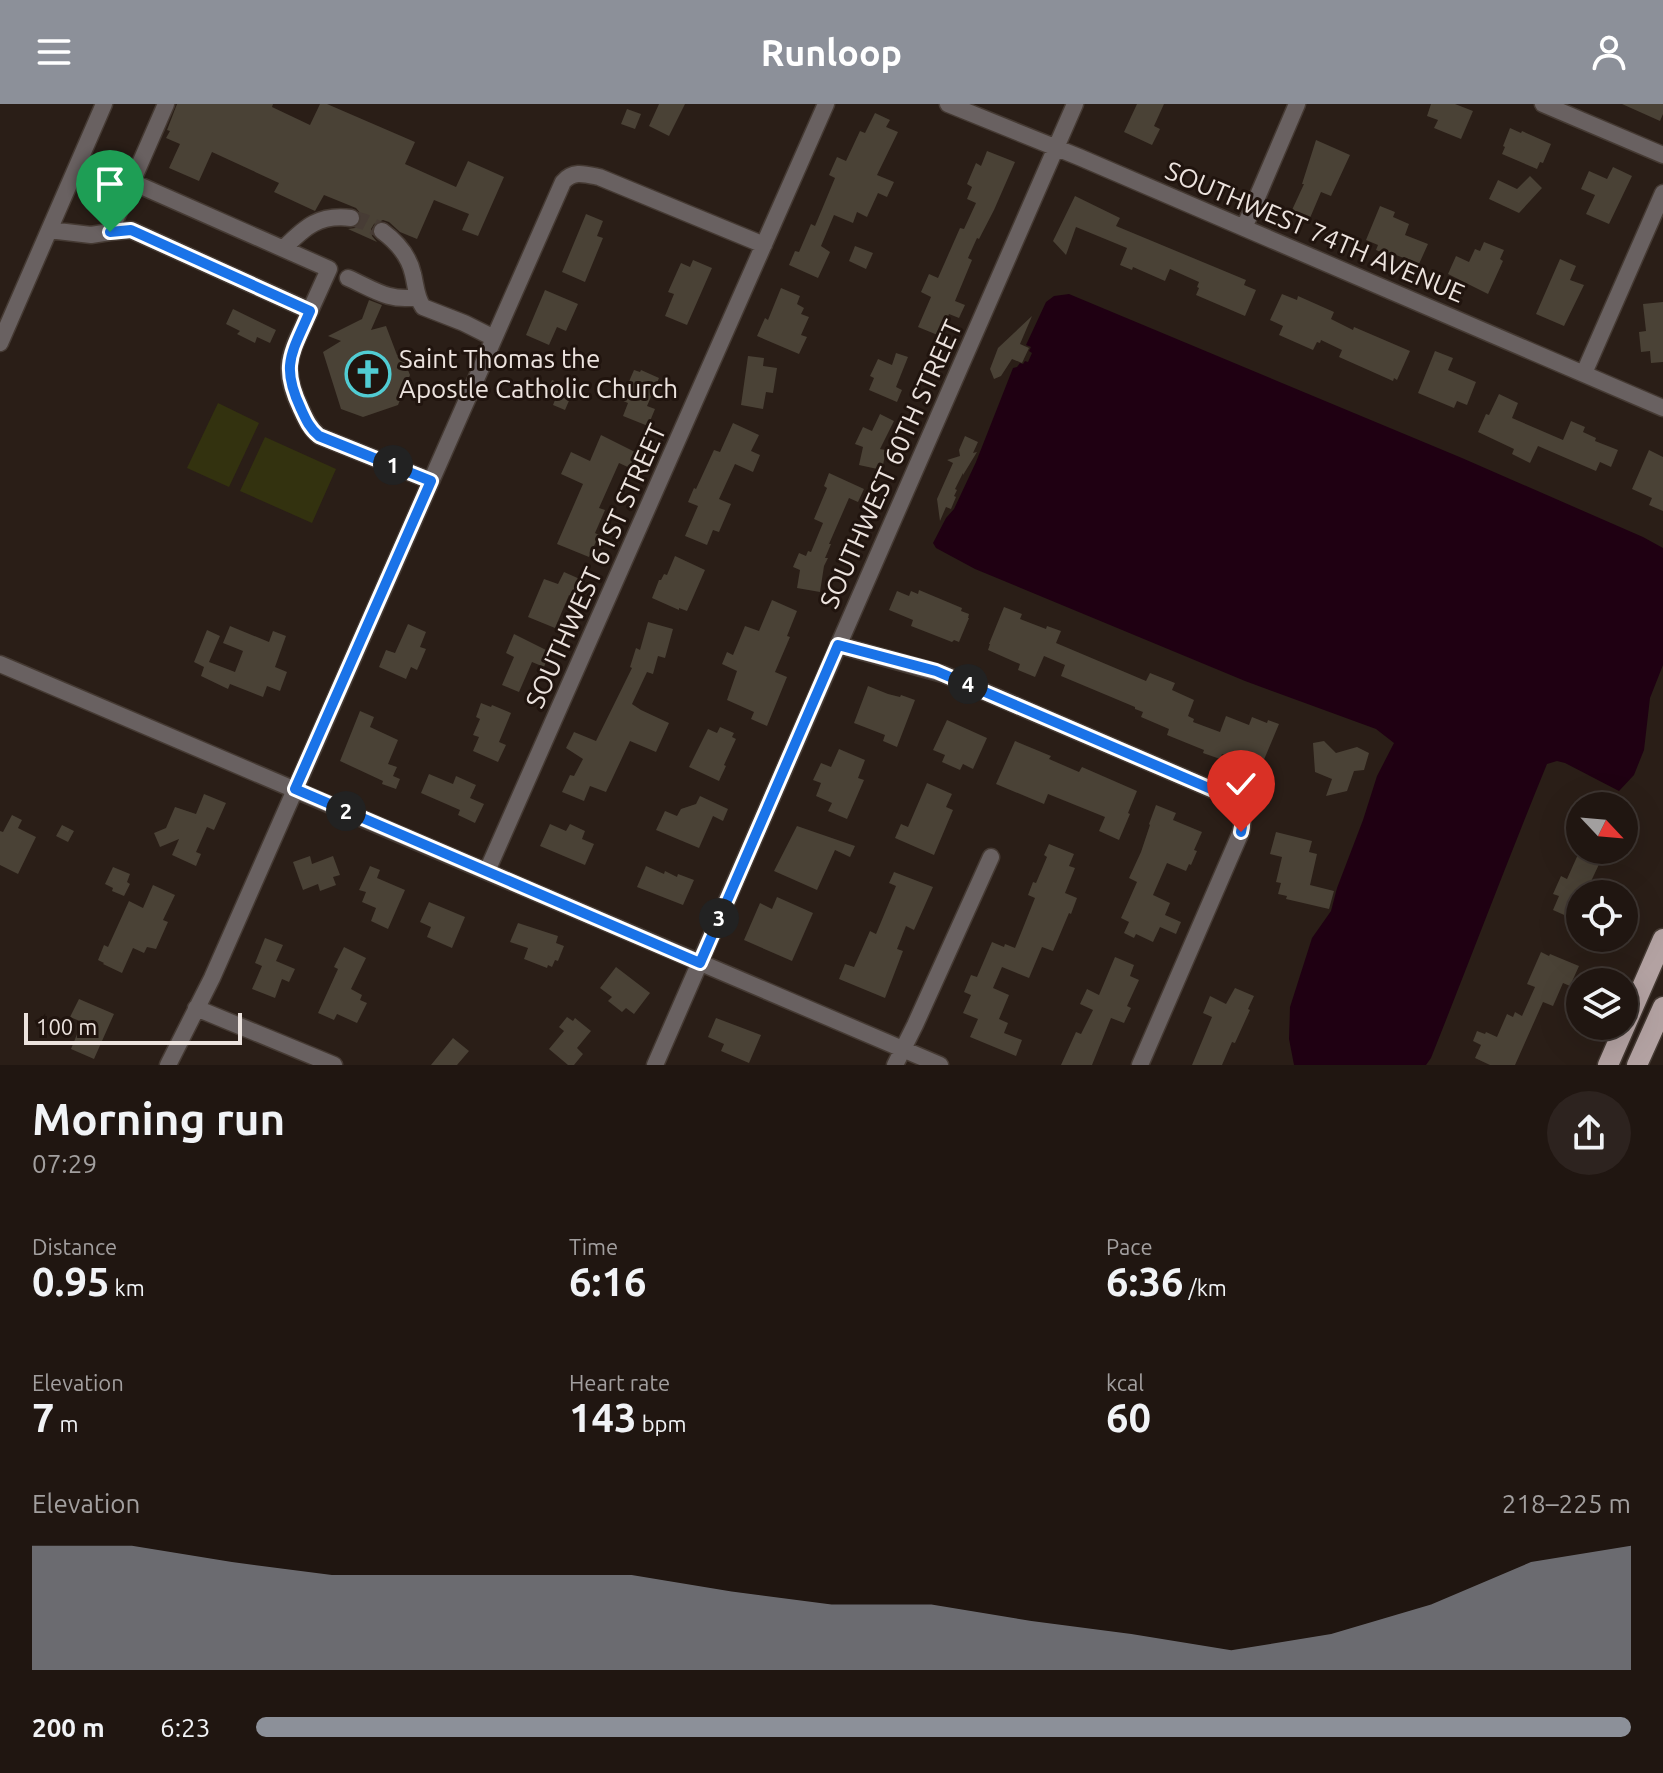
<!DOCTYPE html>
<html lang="en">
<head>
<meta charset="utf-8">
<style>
  :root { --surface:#201611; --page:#2d231f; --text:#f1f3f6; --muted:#a29f9f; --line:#3d3531; --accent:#8c9099 }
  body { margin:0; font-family:Ubuntu,sans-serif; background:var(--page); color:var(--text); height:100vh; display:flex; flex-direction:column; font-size:30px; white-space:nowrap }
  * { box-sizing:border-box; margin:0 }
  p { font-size:26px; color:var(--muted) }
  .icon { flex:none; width:44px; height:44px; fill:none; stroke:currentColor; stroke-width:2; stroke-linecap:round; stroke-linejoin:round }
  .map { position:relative; height:961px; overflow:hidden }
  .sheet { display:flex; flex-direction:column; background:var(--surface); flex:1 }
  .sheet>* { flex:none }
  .needle { width:52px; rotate:116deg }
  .buttons { position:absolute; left:1566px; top:688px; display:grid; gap:16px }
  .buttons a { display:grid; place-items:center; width:72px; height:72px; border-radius:50%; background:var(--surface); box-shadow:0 8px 32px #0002,0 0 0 2px var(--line); font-size:40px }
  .scale { position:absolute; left:24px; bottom:20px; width:218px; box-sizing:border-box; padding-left:8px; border:4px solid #ece3de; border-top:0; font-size:22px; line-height:28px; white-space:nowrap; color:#ece3de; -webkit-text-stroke:6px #20140e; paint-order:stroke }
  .pin { position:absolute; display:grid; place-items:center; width:68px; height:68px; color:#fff; margin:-82px -34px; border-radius:50% 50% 50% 0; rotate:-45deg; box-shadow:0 0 8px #0007 }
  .pin .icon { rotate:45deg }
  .km { position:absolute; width:40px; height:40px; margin:-20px; border-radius:50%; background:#222; color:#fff; font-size:22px; line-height:40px; text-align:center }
  .round { display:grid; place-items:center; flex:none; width:84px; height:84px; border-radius:42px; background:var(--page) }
  .head { display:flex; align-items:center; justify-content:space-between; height:136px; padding:0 32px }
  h1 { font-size:44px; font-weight:700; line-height:60px }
  .stats { display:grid; grid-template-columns:repeat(3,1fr); gap:12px; height:136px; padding:8px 32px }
  .stats div { display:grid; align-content:center }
  .stats b { font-size:40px; font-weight:700 }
  .stats small { font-size:22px; font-weight:400 }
  .stats p { font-size:22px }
  .chart { height:224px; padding:16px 32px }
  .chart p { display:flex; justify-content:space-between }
  .chart svg { width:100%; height:144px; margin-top:8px; fill:var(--accent); opacity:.7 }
  ul { padding:0 32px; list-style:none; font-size:26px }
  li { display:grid; grid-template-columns:128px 96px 1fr; align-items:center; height:60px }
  li i { height:20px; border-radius:10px; background:var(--accent) }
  header { display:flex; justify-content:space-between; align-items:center; height:104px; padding:0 32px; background:var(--accent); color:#fff; font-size:36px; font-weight:700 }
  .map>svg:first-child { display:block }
</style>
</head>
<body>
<header><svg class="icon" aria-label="menu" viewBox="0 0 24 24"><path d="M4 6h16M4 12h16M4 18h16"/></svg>Runloop<svg class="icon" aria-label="person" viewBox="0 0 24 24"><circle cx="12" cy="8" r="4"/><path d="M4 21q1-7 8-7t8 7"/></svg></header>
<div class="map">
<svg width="1663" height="961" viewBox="0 0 1663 961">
  <rect width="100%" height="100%" fill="#2a1e17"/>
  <!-- green -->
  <path fill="#33320f" d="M218,299L259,319L229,383L187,364Z
    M265,333L336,365L312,419L240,387Z"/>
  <!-- water -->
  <path fill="#1f0012" d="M1069,190L1462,354L1643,433L1663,444V561L1650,594L1644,646L1634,671L1619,687L1565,659L1557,657L1547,660C1507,758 1470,856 1431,954L1426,961H1294L1289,935L1290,903L1312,834L1331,807L1337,784L1363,716L1377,672L1394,639L1376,625L1245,577L975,465L936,444L933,439L946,414L954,405L976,358L1013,264L1017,263L1020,259L1023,260L1025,257L1028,258L1032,249L1029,247L1031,243L1026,241L1046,198L1054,192Z"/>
  <!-- building -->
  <path fill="#4a4236" d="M177,0H273L272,3L310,21L320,0H327L415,38L405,60L456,83L468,57L504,73L478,132L462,126L469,110L434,96L417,135L400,128L389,118L383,116L374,120L371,125L372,132L377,138L348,125L355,124L360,119L361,110L356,104L324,91L315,107L274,88L279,79L212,48L199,77L169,64L180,40L166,34L170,27L167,26Z
    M659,0H685L669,32L649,22Z
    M1137,0H1164L1154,22L1160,25L1152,41L1124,28Z
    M1431,0H1455L1473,7L1461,35L1434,24L1438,16L1427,12Z
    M1622,0H1663V10L1660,17Z
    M627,5L641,10L635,25L621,20Z
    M875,9L890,16L886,23L898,28L877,71L894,78L887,93L878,89L867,113L857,108L853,119L834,111L821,142L830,148L818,174L789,161L795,147L799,148L811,120L815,122L835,74L829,71L837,53L846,57L860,27L865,29Z
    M1510,24L1521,29L1522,27L1551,40L1543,59L1540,58L1537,65L1502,50L1505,43L1503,42Z
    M1316,36L1350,51L1331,92L1321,88L1310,114L1292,106L1304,80H1302Z
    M987,47L1015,58L994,106L979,135L977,134L968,154L972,156L955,197L965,201L959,214L949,210L940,232L918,223L931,193L921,188L929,170L938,174L960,124L964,125L976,99L967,95L972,83L967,80L976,59L981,62Z
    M1613,63L1632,72L1609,120L1586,110L1595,91L1581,85L1589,67L1607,75Z
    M1530,72L1542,84L1519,109L1489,95L1498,76L1517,85Z
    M1075,92L1120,114L1116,122L1246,176L1244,181L1256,186L1245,212L1196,191L1199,184L1197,183L1199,178L1170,165L1165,177L1133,163L1132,166L1120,161L1127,144L1076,123L1066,151L1053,137Z
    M1380,102L1395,108L1393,113L1409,120L1405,131L1428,140L1419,160L1396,151L1395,154L1376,146L1378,141L1366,136Z
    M586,110L603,117L597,132L603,134L585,178L562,168Z
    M1484,138L1504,146L1500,155L1503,157L1488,190L1448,170L1456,152L1469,158L1475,145L1480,147Z
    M855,142L873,149L866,165L849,157Z
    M1560,155L1576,162L1570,176L1584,181L1564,222L1536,210Z
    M693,156L712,164L687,221L665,212L674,190L668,188L681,159L690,163Z
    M781,184L800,192L797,200L804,204L801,210L809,213L801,231L807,233L799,250L757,232L765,214L768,216Z
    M545,186L578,200L566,227L557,223L549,241L526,231Z
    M1282,190L1297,196L1298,192L1334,208L1331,215L1353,226L1354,223L1410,247L1397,276L1394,274L1393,277L1339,253L1342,246L1321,236L1320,239L1317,238L1313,246L1279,231L1283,222L1270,216Z
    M369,196L382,201L371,226L386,222L397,251L401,249L410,271L398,301L363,313L341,305L323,248L341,237L328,232L362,215Z
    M1663,198V258L1651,259L1650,247L1641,248L1639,228L1646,227L1643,200Z
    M233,205L276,226L270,239L257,233L255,239L237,230L240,227L226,220Z
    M1032,212L1020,240L1029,244L1022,259L1012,255L1001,272L994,275L990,265L998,244Z
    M1435,247L1453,254L1448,266L1476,278L1467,301L1457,297L1454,304L1418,289Z
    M896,249L908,253L896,283L902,286L897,298L869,286L874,274L870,272L878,255L892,261Z
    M748,252L764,254L763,262L777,264L773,289L766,288L763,305L741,301Z
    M634,266L640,268L641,266L659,274L647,302L655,305L648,322L623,312L628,299L621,296Z
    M552,276L574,285L565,306L553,301L557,291L547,287Z
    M1499,290L1518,299L1512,314L1563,336L1571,317L1585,323L1583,328L1596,334L1595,337L1618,346L1611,363L1600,358L1596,367L1538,342L1530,359L1512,350L1514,345L1478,328L1486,310L1489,311Z
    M880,310L894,317L880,345L886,346L882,366L859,361L863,343L855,340L863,323L872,327Z
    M733,319L759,331L751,347L760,351L753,368L735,360L719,395L731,400L719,428L713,426L707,441L685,432L698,402L688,398L694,384L696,385L714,346L720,348Z
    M601,331L637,349L630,364L619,359L599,404L605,406L595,429L599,431L589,453L557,440L583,380L561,370L571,348L590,357Z
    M965,332L978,338L973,349L977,348L963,371V369L955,385L957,386L954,392L956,393L951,405L946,403L940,417L937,395L953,359L947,356L960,352L959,346Z
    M1649,346L1663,353V407L1649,401L1652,394L1632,385Z
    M829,369L864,385L858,398L849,394L829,440H831L825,454H828L824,462L820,488L797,484L800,466L793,463L799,449L806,452L808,447L811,448L823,419L814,415L827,384L824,382Z
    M675,452L705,466L687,507L679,504V506L652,494L659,476H661L664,470L667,471Z
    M564,468L582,476L575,494L569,491L555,524L528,513L544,475L558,480Z
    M919,486L962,504L961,507L969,510L968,514H969L959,538L954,536L952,538L911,522L913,516L889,506L897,487L909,492L911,487L918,490Z
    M772,496L797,507L787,532L790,533L775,568L787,573L767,622L751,615L754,608L727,596L737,567L722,560L727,548L733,551L745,522L759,527Z
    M1004,503L1022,510L1020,515L1046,525L1047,522L1061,527L1056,539L1146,577L1150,569L1175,579L1172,586L1194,596L1188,612L1194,615L1193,618L1220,628L1226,612L1249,621L1252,613L1267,619L1268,616L1279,620L1263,658L1255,654L1252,662L1222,650L1220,655L1203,649L1204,646L1167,631L1169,625L1141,613L1143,608L1135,605V603L1061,572L1065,561L1044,552L1035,573L1018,566L1020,560L988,546L990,540H989Z
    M648,518L673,525L665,554L658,552L653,570L647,568L632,600L641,606L669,619L656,648L630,637L606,688L590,682L584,697L562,688L570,671L574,672L583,655L566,644L574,628L596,637L632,564L630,563L636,544L640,546Z
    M408,520L426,528L420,543L426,545L417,566L411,563L406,575L379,563L386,546L395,549Z
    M230,522L269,538L273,527L286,532L275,563L287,568L280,587L267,582L263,593L230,580L228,585L201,572L204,563L194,558L207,526L220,532L209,558L235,568L243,547L223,539Z
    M514,530L550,548L544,563L532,558L519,588L502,581L514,553L506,549Z
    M868,582L888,590L900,593L901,591L915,596L897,643L883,637L885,631L854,619Z
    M481,599L491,603L492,601L511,609L499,638L506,641L498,658L473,647L479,633L473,631L480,615L476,613Z
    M360,607L374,613L370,623L398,636L388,660L397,663L393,672L400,675L396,685L382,680L383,677L340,657Z
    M947,616L987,634L973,665L963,660L960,666L942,658L945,651L933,646Z
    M720,623L734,629L732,633L736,635L724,661L726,662L719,677L689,663L708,625L717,629Z
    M1015,637L1051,652L1049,655L1079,668L1082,663L1137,687L1128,709L1130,710L1119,736L1099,727L1105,713L1048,690L1044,700L996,680Z
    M1324,637L1336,649L1357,643L1369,649L1364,666L1354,667L1347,687L1326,692L1332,675L1315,668L1313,639Z
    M839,645L865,656L858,674L864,676L847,715L828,707L832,699L816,692L821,679L813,676L821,659L831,663Z
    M429,670L453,680L456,672L476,681L470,694L484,700L475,719L458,711L460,706L421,689Z
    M927,679L952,690L946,703L953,706L934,751L895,734L901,720L908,723Z
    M204,690L226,699L214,726L207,723L196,748L201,750L196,762L172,751L179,735L160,743L154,729L166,724L175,703L196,710Z
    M700,692L728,705L723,717L713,712L699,744L656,726L665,707L677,712L681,705L696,700Z
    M1156,701L1176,709L1173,716L1202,728L1194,746L1197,747L1191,761L1189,760L1186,767L1167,759L1153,791L1170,799L1165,811L1181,818L1176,830L1160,823L1153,838L1136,830L1134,834L1124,829L1129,818L1121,814L1137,778L1129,774L1141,748L1150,721L1149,720Z
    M12,711L22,716L18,724L36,733L18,770L0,761V727L3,728Z
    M550,720L566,727L570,720L585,727L582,735L594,740L585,761L540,742Z
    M62,721L74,727L68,738L56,732Z
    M797,722L855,742L850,753L835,746L817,786L774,767Z
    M1276,728L1312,737L1309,748L1317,750L1310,781L1334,787L1329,805L1286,795L1287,792L1278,790L1281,779L1276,778L1282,753L1270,750Z
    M1049,740L1074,750L1069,762L1075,764L1065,789L1077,794L1071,810L1069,809L1053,847L1042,843L1029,874L1002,863L993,884L1009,891L999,915L1008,919L1004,929L1022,936L1016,952L970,933L978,915L963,909L971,891L964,888L971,871L977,873L992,838L1004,843L1005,840L1015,844L1035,794L1028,791L1033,778L1036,779L1047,753L1044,751Z
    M1580,746H1618L1612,759L1602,754L1585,790H1580V818L1553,806L1559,792L1553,790L1561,772L1567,775Z
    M310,752L312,760L333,752L340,771L333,773L336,781L320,787L318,780L303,786L293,758Z
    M370,762L380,766L377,774L405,786L388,825L371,817L376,804L362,798L366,788L359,786Z
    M646,762L664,770L665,767L677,773L678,770L694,776L683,801L637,783Z
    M113,763L130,770L127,778L130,780L124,792L112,787L113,784L105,780Z
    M894,768L933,783L914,826L906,822L897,845L903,847L885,894L839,875L845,860L854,863L870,827L876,830L896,782L889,779Z
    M153,781L175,791L163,816L168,818L156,845L147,843L144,849L133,844L122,869L103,860L104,859L98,856L104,841L108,843L129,797L143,804Z
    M777,793L813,809L792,857L744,836L760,799L772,805Z
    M429,798L465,813L452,844L427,833L431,823L420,818Z
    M518,819L558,832L556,839L564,842L558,857L555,856L552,863L548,861L547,864L524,855L528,844L510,838Z
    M265,834L283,841L276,857L295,865L289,878L282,875L275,894L252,885L262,862L255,859Z
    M344,843L366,854L351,885L362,891L360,896L367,899L357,919L337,910L334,916L318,909L338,865L334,863Z
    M1541,848L1549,852L1550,850L1579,862L1570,882L1563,879L1553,902L1543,898L1515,961H1490L1475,954L1481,941L1473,937L1477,927L1485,930L1486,928L1497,933L1507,910L1513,913L1515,908L1522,912L1535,883L1527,880Z
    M1115,853L1134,861L1130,872L1139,876L1127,902L1131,904L1124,919L1111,914L1092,961H1061L1076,928L1081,930L1093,906L1080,900L1087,885L1099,891Z
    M616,863L650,889L634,910L626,904L622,908L608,897L612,893L600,884Z
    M1235,884L1254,892L1248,905L1250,906L1235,939L1232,938L1222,961H1192L1212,913L1203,909L1210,892L1226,900Z
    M79,895L114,910L94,955L71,945L82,918L70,913Z
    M567,913L573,917L575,914L591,927L577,944L583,950L574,961H568L549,945L564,927L559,923Z
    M716,914L761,931L749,959L721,947L724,940L708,933Z
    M453,934L469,947L457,961H431Z"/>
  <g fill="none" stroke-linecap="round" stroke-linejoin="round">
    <!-- minor-tunnel -->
    <path stroke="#473c35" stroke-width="16" stroke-dasharray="16 8" stroke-linecap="butt" d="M351,114L365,118L382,127"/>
    <!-- minor casing -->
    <g stroke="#453a33" stroke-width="19">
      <path id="minor" d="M948,0L1079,53L1663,304
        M1543,0L1663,51
        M132,78L166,0
        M1244,124L1297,0
        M49,126L91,131L110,128L132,78L329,165L310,207
        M382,127C397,138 409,152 413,170C416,182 416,193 423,203L464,219L494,234
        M110,128L131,126L310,207C292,249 279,260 301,305C306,316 310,324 319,332L431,377
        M284,144C305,123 319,110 351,114
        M348,174C373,185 389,198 417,193
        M0,239L104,0
        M1584,269L1663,89
        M838,541L943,570L1225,691C1239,699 1245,712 1241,728L1140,961
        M0,560L940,961
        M487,767L826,0
        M196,904L334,961
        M168,961L212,874L563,78C573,66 585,70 599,73L764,141
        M655,961L1075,0
        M895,961L915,921L991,753"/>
    </g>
    <!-- major casing -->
    <g stroke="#453a33" stroke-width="23">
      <path id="major" d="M1608,961L1663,835
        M1637,961L1663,903"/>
    </g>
    <!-- minor -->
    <use href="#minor" stroke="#696161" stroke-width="16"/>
    <!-- major -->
    <use href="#major" stroke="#b3a2a2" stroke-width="20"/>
  </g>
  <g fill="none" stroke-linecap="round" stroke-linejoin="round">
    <!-- route casing -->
    <g stroke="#fff" stroke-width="16">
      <path id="route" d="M110,128L131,126L310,207C292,249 280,261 301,305C306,316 310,325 319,332L431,377L295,685L700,859L838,541L936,567L1225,691C1239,699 1245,712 1241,728"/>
    </g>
    <!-- route -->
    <use href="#route" stroke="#1a73e8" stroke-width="10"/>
  </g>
  <!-- icons -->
  <defs>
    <g id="church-ring" transform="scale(2.3)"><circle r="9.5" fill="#20140e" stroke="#51ccd3" stroke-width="1.5"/><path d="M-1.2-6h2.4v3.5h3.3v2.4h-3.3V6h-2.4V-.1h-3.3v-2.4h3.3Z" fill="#51ccd3"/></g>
  </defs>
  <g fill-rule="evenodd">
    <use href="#church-ring" x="368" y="270"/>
  </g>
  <g text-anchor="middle" stroke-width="6" stroke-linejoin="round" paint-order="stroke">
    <!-- street labels -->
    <g font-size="26" fill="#ece3de" stroke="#20140e">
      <text transform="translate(1315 128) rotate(23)" y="9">SOUTHWEST 74TH AVENUE</text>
      <text transform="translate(891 360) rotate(-66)" y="9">SOUTHWEST 60TH STREET</text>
      <text transform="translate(596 462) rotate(-66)" y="9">SOUTHWEST 61ST STREET</text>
    </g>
    <!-- poi labels -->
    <g font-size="26" fill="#ece3de" stroke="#20140e" text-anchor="start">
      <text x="399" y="264">Saint Thomas the<tspan x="399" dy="30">Apostle Catholic Church</tspan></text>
    </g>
  </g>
</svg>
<div class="buttons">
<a><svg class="needle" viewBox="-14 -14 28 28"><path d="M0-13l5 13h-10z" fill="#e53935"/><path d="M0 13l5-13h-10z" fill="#a29f9f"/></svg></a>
<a><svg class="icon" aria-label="locate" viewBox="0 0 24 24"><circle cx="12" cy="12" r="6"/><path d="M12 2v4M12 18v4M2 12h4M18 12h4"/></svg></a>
<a><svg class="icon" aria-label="layers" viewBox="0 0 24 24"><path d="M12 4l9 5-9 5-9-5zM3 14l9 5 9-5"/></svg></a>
</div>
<div class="scale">100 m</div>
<div class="pin" style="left:110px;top:128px;background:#1e9e55"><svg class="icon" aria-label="arrive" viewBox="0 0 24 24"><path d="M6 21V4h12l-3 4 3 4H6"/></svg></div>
<div class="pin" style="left:1241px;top:728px;background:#d93025"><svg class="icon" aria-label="check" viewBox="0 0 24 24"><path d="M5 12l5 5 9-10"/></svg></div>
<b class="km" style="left:393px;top:361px">1</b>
<b class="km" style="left:346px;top:707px">2</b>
<b class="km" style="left:719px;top:814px">3</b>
<b class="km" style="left:968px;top:580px">4</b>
</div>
<section class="sheet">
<div class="head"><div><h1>Morning run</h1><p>07:29</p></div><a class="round"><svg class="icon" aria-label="share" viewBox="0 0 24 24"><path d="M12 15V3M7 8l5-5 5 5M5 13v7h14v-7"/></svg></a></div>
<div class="stats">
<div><p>Distance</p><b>0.95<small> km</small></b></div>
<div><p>Time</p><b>6:16</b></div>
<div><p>Pace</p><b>6:36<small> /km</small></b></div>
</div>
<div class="stats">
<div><p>Elevation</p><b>7<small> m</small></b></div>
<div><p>Heart rate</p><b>143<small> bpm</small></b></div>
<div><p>kcal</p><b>60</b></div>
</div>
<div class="chart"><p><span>Elevation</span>218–225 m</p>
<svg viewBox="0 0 160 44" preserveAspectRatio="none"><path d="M0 44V6L10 6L20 11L30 15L40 15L50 15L60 15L70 20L80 24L90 24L100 29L110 33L120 38L130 33L140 24L150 11L160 6V44z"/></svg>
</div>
<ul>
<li><b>200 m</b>6:23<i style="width:100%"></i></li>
</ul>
</section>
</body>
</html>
